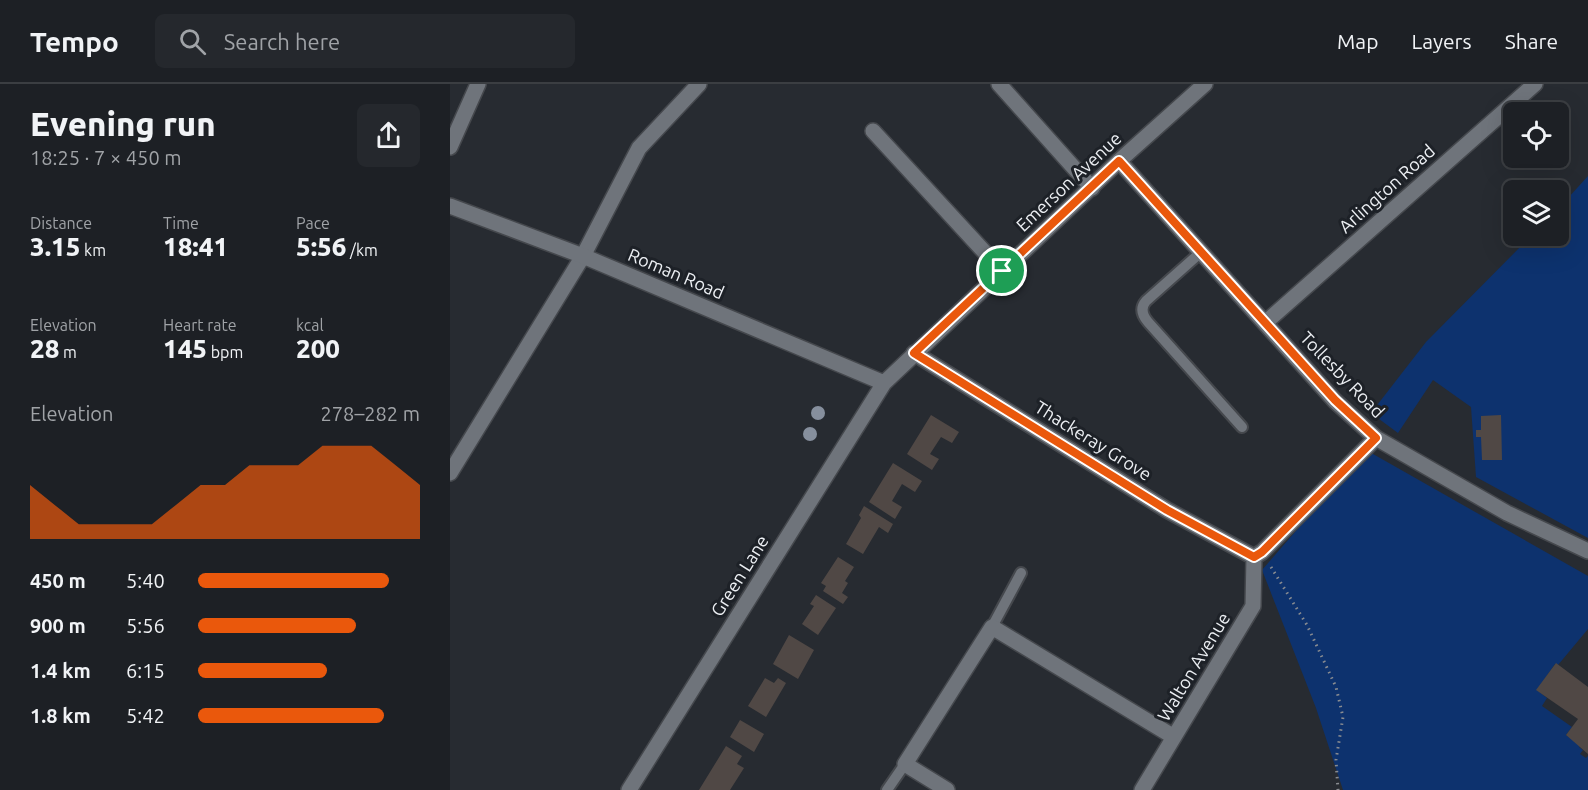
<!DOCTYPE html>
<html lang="en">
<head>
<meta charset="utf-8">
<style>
  :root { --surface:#1d2025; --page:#25282d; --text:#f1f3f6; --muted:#a0a3a7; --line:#3b3e42; --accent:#ea580c }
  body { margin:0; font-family:Ubuntu,sans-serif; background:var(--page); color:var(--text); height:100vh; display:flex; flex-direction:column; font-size:22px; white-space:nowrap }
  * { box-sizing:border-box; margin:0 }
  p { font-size:20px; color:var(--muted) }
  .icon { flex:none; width:33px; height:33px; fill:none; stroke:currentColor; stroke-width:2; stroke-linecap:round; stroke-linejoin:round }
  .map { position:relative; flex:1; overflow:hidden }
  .side { display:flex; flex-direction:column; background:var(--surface); width:450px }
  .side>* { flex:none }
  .fabs { position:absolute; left:1053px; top:18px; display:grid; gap:12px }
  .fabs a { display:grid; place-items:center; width:66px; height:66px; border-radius:9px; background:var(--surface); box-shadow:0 6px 24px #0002,0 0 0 2px var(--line); font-size:30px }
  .pin { position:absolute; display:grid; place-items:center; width:51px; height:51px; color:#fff; margin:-26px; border:3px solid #fff; border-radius:50%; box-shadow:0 2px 6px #0007 }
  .round { display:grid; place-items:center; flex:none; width:63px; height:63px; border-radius:9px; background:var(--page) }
  .summary { display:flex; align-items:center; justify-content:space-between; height:102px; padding:0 30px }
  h1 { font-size:33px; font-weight:800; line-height:45px }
  .figures { display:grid; grid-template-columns:repeat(3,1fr); gap:9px; height:102px; padding:6px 30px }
  .figures div { display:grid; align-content:center }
  .figures b { font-size:26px; font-weight:800 }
  .figures small { font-size:16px; font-weight:400 }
  .figures p { font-size:16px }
  .chart { height:168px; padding:12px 30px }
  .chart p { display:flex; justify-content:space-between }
  .chart svg { width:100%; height:108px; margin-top:6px; fill:var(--accent); opacity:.7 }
  ul { padding:0 30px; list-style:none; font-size:20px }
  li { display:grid; grid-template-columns:96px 72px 1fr; align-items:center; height:45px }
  li i { height:15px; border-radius:8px; background:var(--accent) }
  header { display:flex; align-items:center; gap:36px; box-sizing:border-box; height:84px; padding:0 30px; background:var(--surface); border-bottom:2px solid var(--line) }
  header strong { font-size:28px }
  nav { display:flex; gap:33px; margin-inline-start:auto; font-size:21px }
  .search { width:420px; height:54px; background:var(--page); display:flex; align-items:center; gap:15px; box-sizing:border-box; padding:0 21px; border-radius:9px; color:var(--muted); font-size:22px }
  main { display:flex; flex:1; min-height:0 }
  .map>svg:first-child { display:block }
</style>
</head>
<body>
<header>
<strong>Tempo</strong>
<div class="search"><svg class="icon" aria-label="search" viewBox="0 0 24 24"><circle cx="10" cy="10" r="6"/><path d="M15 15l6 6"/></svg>Search here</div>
<nav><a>Map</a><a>Layers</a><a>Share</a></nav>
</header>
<main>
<section class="side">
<div class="summary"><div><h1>Evening run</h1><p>18:25 · 7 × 450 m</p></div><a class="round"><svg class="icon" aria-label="share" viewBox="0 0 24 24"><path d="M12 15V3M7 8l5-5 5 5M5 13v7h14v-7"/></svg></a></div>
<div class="figures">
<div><p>Distance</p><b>3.15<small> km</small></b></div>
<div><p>Time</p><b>18:41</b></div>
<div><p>Pace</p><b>5:56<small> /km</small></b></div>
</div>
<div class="figures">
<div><p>Elevation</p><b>28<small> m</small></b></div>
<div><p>Heart rate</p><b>145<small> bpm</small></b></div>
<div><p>kcal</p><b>200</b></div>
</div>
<div class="chart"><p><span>Elevation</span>278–282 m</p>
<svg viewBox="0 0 160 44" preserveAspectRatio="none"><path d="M0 44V22L10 30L20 38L30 38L40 38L50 38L60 30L70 22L80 22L90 14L100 14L110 14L120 6L130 6L140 6L150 14L160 22V44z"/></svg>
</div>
<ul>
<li><b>450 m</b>5:40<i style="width:86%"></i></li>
<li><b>900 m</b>5:56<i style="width:71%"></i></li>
<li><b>1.4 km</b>6:15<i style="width:58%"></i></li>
<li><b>1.8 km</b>5:42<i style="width:84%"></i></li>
</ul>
</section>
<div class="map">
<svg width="1138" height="706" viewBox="0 0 1138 706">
  <rect width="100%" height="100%" fill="#272b31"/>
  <!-- green -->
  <path fill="#0d326e" d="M1138,92V454L1026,393L1021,323L983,296L948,349L921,329L976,258L1081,152H1108L1109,124Z
    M916,366L1138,492V545L1108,581L1105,580L1087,606L1097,614L1092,622L1122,643L1116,651L1130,661L1129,663L1133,666L1130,670L1136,674L1138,672V706H893L866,624L812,486Z"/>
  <!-- building -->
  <path fill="#504845" d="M481,331L509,348L502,359L491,353L480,370L489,375L482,386L457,370Z
    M1051,331L1052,376H1032L1031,353H1026V346H1031V332Z
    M443,379L472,397L465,408L452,400L442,417L452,423L445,435L419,418Z
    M414,422L443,440L438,449L429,443L413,470L396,460L411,434L409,431Z
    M388,473L404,483L395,497L398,499L392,509L398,513L393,520L373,507L376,502L371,499Z
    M366,511L386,524L368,551L352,540L364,522L360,520Z
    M339,551L364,566L348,595L323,580Z
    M1106,579L1138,603V670L1116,651L1128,635L1086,606Z
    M315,594L324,599L328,594L336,599L316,633L298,622Z
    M290,636L314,650L304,668L280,653Z
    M276,662L292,672L287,680L294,684L280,706H249Z"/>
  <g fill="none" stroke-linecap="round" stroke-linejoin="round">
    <!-- service casing -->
    <g stroke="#45484d" stroke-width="14">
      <path id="service" d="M750,169L696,217C690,224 692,231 698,238L792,343
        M542,543L571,489
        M437,706L455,680"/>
    </g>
    <!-- minor casing -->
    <g stroke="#45484d" stroke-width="18">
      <path id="minor" d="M549,0L642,104
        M423,47L552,187
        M0,63L28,0
        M669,77L885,317L926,354L1057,429L1138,467
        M815,239L1085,0
        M464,269L717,426L804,473
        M0,389L133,172L189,64L249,0
        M804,473L812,468L926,354
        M497,706L455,680L542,543L724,653
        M692,706L803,522L804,473"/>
    </g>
    <!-- tertiary casing -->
    <g stroke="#45484d" stroke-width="18">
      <path id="tertiary" d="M0,122L133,172L434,299
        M179,706L434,299L669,77L755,0"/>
    </g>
    <!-- path -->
    <path stroke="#898c91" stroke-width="3" stroke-dasharray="1.5 4.5" stroke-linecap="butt" d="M821,483L857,541L886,603L893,633L886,676L888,706"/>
    <!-- service -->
    <use href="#service" stroke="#6f747b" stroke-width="10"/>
    <!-- minor -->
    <use href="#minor" stroke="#6f747b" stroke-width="15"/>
    <!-- tertiary -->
    <use href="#tertiary" stroke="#6f747b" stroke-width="15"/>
  </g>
  <!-- trees -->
  <g fill="#868f9d">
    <circle cx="368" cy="329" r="7"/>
    <circle cx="360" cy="350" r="7"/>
  </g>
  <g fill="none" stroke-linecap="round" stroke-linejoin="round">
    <!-- route casing -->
    <g stroke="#fff" stroke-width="12">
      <path id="route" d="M669,77L885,316L926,354L812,468L804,473L717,426L464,269Z"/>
    </g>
    <!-- route -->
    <use href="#route" stroke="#ea580c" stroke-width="8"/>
  </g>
  <g text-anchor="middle" stroke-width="6" stroke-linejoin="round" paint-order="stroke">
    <!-- street labels -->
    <g font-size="18" fill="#eceff3" stroke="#1d2127">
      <text transform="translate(619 98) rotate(-43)" y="6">Emerson Avenue</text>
      <text transform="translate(937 105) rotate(-42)" y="6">Arlington Road</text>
      <text transform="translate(226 190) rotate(23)" y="6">Roman Road</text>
      <text transform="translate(892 291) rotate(46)" y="6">Tollesby Road</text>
      <text transform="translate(643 357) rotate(32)" y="6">Thackeray Grove</text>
      <text transform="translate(290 492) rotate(-58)" y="6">Green Lane</text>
      <text transform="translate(744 583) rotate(-59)" y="6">Walton Avenue</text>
    </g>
  </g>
</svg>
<div class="fabs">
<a><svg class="icon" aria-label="locate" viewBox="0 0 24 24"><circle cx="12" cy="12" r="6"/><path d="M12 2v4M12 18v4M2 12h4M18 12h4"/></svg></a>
<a><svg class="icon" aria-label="layers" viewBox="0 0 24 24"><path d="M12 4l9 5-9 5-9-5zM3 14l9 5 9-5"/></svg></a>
</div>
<div class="pin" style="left:552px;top:187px;background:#1e9e55"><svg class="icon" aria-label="arrive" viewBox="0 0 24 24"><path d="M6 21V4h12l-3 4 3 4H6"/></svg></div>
</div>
</main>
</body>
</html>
